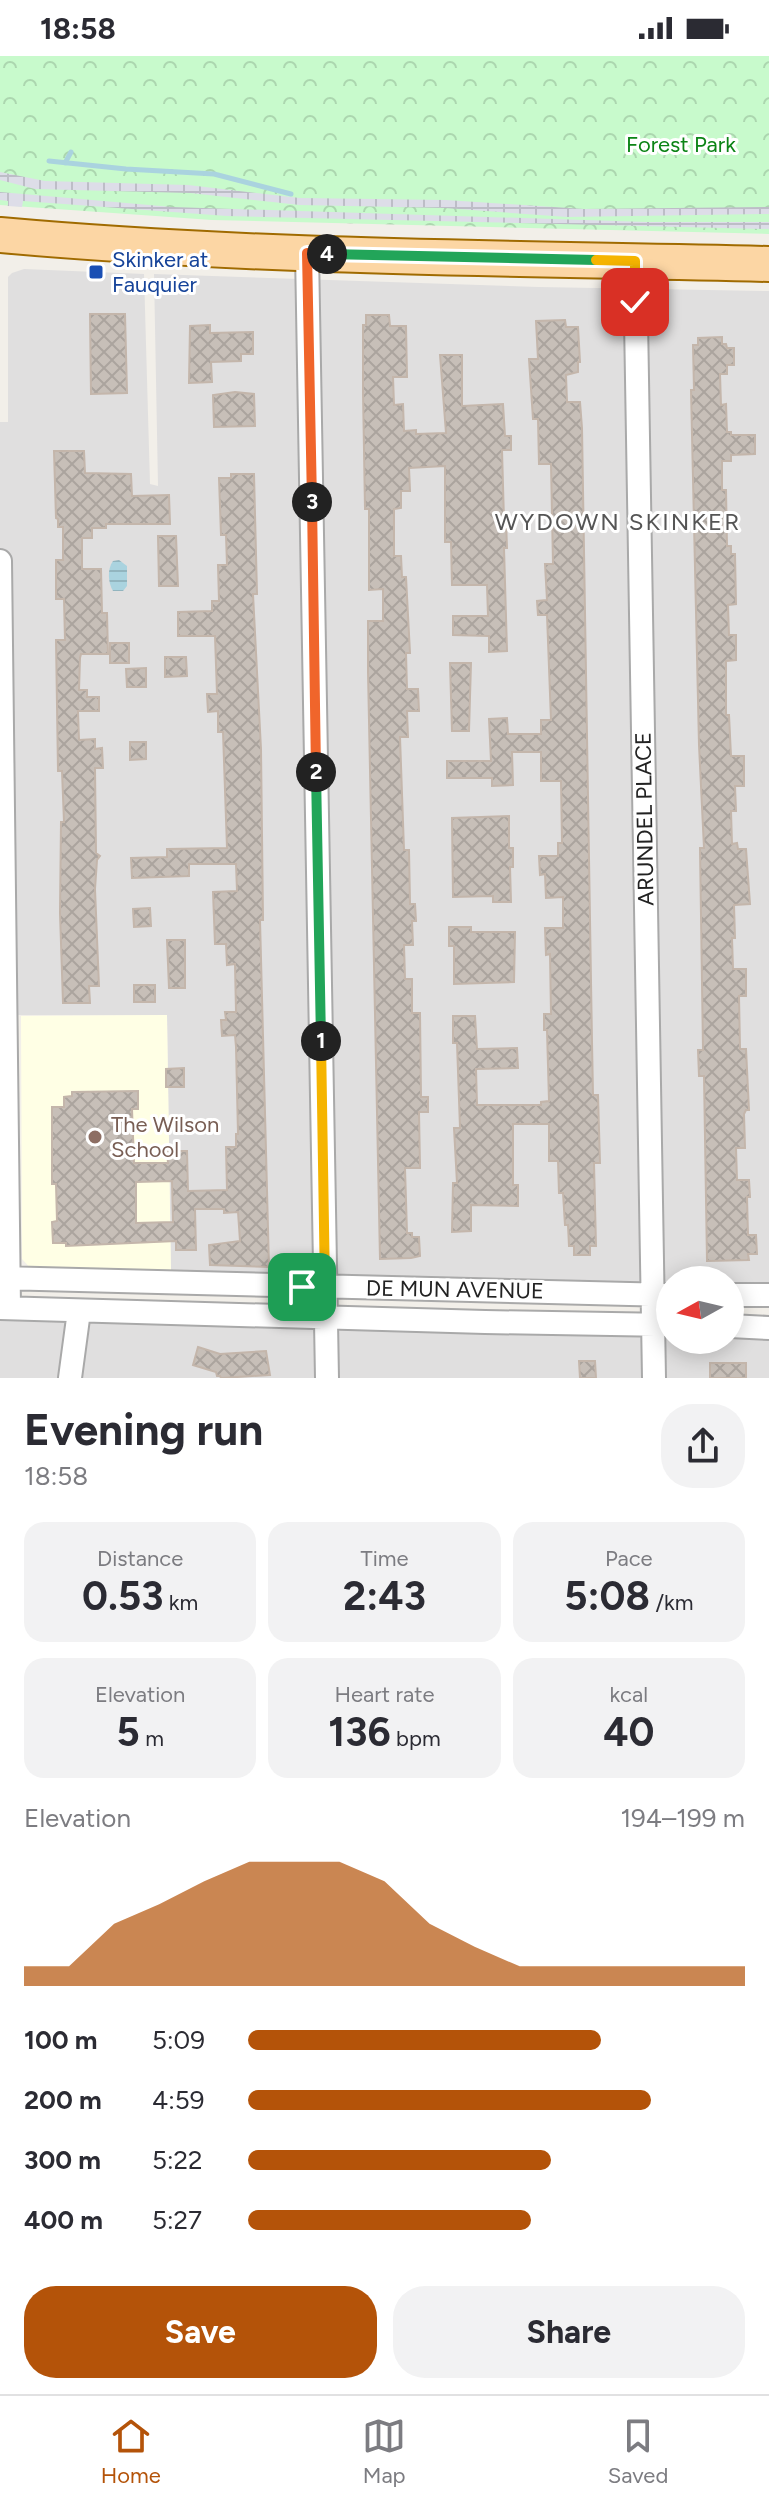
<!DOCTYPE html>
<html lang="en">
<head>
<meta charset="utf-8">
<style>
  :root { --surface:#fff; --page:#f2f2f3; --text:#2b2b33; --muted:#7c7c81; --line:#e1e1e2; --accent:#b45309 }
  body { margin:0; font-family:Figtree,sans-serif; background:var(--page); color:var(--text); height:100vh; display:flex; flex-direction:column; font-size:30px; white-space:nowrap }
  * { box-sizing:border-box; margin:0 }
  p { font-size:26px; color:var(--muted) }
  .icon { flex:none; width:44px; height:44px; fill:none; stroke:currentColor; stroke-width:2; stroke-linecap:round; stroke-linejoin:round }
  .map { position:relative; height:1322px; overflow:hidden }
  .sheet { display:flex; flex-direction:column; background:var(--surface); flex:1 }
  .sheet>* { flex:none }
  .needle { width:52px; rotate:262deg }
  .buttons { position:absolute; left:656px; top:1210px; display:grid; gap:16px }
  .buttons a { display:grid; place-items:center; width:88px; height:88px; border-radius:50%; background:var(--surface); box-shadow:0 4px 20px #0003; font-size:40px }
  .pin { position:absolute; display:grid; place-items:center; width:68px; height:68px; color:#fff; margin:-34px; border-radius:16px; box-shadow:0 4px 12px #0006 }
  .km { position:absolute; width:40px; height:40px; margin:-20px; border-radius:50%; background:#222; color:#fff; font-size:22px; line-height:40px; text-align:center }
  .round { display:grid; place-items:center; flex:none; width:84px; height:84px; border-radius:32px; background:var(--page) }
  .overview { display:flex; align-items:center; justify-content:space-between; height:136px; padding:0 24px }
  h1 { font-size:44px; font-weight:700; line-height:60px }
  .figures { display:grid; grid-template-columns:repeat(3,1fr); gap:12px; height:136px; padding:8px 24px }
  .figures div { display:grid; align-content:center; border-radius:20px; background:var(--page); text-align:center }
  .figures b { font-size:40px; font-weight:700 }
  .figures small { font-size:22px; font-weight:400 }
  .figures p { font-size:22px }
  .chart { height:224px; padding:16px 24px }
  .chart p { display:flex; justify-content:space-between }
  .chart svg { width:100%; height:144px; margin-top:8px; fill:var(--accent); opacity:.7 }
  .button { display:flex; gap:16px; margin-top:auto; padding:16px 24px }
  .button a { flex:1; height:92px; border-radius:32px; background:var(--accent); color:#fff; font-size:32px; font-weight:700; line-height:92px; text-align:center }
  .button a+a { background:var(--page); color:var(--text) }
  ul { padding:0 24px; list-style:none; font-size:26px }
  li { display:grid; grid-template-columns:128px 96px 1fr; align-items:center; height:60px }
  li i { height:20px; border-radius:10px; background:var(--accent) }
  .status { display:flex; justify-content:space-between; align-items:center; height:56px; padding:0 40px; background:var(--surface); direction:ltr }
  .status svg { height:22px; fill:currentColor }
  .dock { display:flex; justify-content:space-around; align-items:center; height:112px; border-top:2px solid var(--line); background:var(--surface); font-size:22px; color:var(--muted) }
  .dock a { display:grid; justify-items:center; gap:4px }
  .dock .selected { color:var(--accent) }
  .map>svg:first-child { display:block }
</style>
</head>
<body>
<div class="status"><b>18:58</b><svg viewBox="0 0 49 12"><path d="M0 12V9h3v3zM5 12V6h3v6zM10 12V3h3v9zM15 12V0h3v12zM26 1h20v11H26zM47 4h2v5h-2z"/></svg></div>
<div class="map">
<svg width="769" height="1322" viewBox="0 0 769 1322">
  <defs>
    <pattern id="park-crowns" width="20" height="18" patternUnits="userSpaceOnUse" patternTransform="scale(2)"><rect width="20" height="18" fill="#c8facc"/><path d="M2 6a3 3 0 1 1 6 0M12 15a3 3 0 1 1 6 0" fill="none" stroke="#acd6af"/></pattern>
    <pattern id="plaza-grid" width="8" height="8" patternUnits="userSpaceOnUse" patternTransform="scale(2)"><rect width="8" height="8" fill="#dddde8"/><path d="M0 4h8M4 0v8" fill="none" stroke="#bdbdc7"/></pattern>
    <pattern id="water-rules" width="6" height="5" patternUnits="userSpaceOnUse" patternTransform="scale(2)"><rect width="6" height="5" fill="#aad3df"/><path d="M0 2.5h6" fill="none" stroke="#92b5bf"/></pattern>
    <pattern id="building-cross-hatch" width="8" height="8" patternUnits="userSpaceOnUse" patternTransform="scale(2)"><rect width="8" height="8" fill="#c7bfb8"/><path d="M0 0l8 8M0 8l8-8" fill="none" stroke="#aba49e"/></pattern>
  </defs>
  <rect width="100%" height="100%" fill="#f2efe9"/>
  <!-- residential -->
  <path fill="#e0dfdf" d="M24,213L144,218L150,428L158,430L154,218L539,231L769,235V1231L730,1230V1224H670V1228L171,1217L167,959H0V366H8V221L12,217Z
    M0,1262L670,1278V1284H730V1280L769,1281V1322H0Z"/>
  <!-- education -->
  <path fill="#ffffe5" d="M167,959L171,1217L32,1214L22,1203L21,960Z"/>
  <!-- park -->
  <path fill="url(#park-crowns)" d="M0,0H769V178L212,164L0,149Z"/>
  <!-- plaza -->
  <path fill="url(#plaza-grid)" d="M0,116L45,125L188,129L300,142L446,144L584,153L769,151V158L567,161L445,152L300,149L190,137L35,133L0,124Z
    M0,136L172,151L647,166H769V173L227,160L23,145L22,151L8,150V145L0,144Z"/>
  <!-- water -->
  <path fill="url(#water-rules)" d="M119,504L127,510V530L123,535H113C108,527 107,513 113,505Z"/>
  <g fill="none" stroke-linecap="round" stroke-linejoin="round">
    <!-- stream -->
    <path stroke="#aad3df" stroke-width="5" d="M49,105L126,113L214,118L291,138
      M65,107L71,96"/>
  </g>
  <!-- building -->
  <path fill="url(#building-cross-hatch)" stroke="#c4b6ab" stroke-width="2" fill-rule="evenodd" d="M90,258H125L127,337L91,338Z
    M366,259H389L390,270H406L407,321H393L394,349L403,348L404,375L416,374V378L446,377L440,299H462V350L503,348L505,380H511V394H502L504,464H506L507,492H504L507,595L489,596V580L453,579V560H488L487,529H452L451,486H445V410L409,412L410,435H401V452L394,453V500H401L402,521H406L410,597H406L407,633H418L419,655H407L408,681H400L404,794H409L410,848H415L416,865H412L413,889H404L405,923H412V957H420L421,1041H428V1056H419L420,1112H405L407,1177H412V1181H419L420,1200L411,1202L380,1203L368,616V565H383V533L369,534V453H365L363,336V269H366Z
    M565,264L566,271H578L580,306H578V316L566,319L567,346H580L582,372L592,986L593,1039H598L600,1107H594L596,1190H590V1199H574V1190H569L568,1169H565L563,1137H559L558,1105H549V1068H513V1129H518V1150L471,1149V1175L452,1176L453,1127H457L454,1072H460L457,987H453V960H475L477,993L517,992L518,1012L476,1013L477,1049H541V1046L549,1045L547,974H544V958H551L550,898L546,899L545,872H563V841L546,842L545,818L540,819L539,800H558V787H562L561,725H541V696H512L513,729L492,730V722H447V705H491L489,663L507,662L508,678H541V664H551L547,559H538L537,545L547,544L545,508H553L551,408H539L538,363H533L529,303H538L536,265Z
    M210,269V277L253,276V298H241V305L211,306L212,326L189,327L190,270Z
    M722,281V288H726L727,292H734V309H727V318H720L721,349L726,348L727,376H731V379H755V398L731,399V405H722V434H726L727,490H731V498H735L736,548L728,549L729,579H736V604L726,605V659H729L731,700H744V730H735L736,755H731L732,788L737,787L738,793H746L750,848L734,849L735,882H732L733,913H746V940H739L740,993H746L749,1054H746L744,1058L745,1092H736L737,1124H749L750,1141H747L748,1179H756L757,1198H748L749,1204L707,1205L704,1020H699L698,994H703L700,792H704L699,689L691,334H694L693,289H698V282Z
    M235,336L254,338L255,370L214,371L213,339Z
    M54,395H84L85,417L131,418L132,440L169,439L170,468H106V472H92V482H82V513H101L102,557H107L108,598H81L80,602L79,634H87V641H99V655H78L79,684L95,683V693L102,692L103,712H95L96,797L100,800L97,804L95,833L99,930H89L90,947H63L60,857L61,766H64L62,715H58L56,584H65L64,543H56V504H63V471H58V463L56,462Z
    M231,418H254L257,538H253L261,693L263,864H260L269,1211L210,1209L209,1189L240,1185L238,1156L224,1157V1153H195L196,1194H176V1185L66,1190V1187H53L52,1166L57,1165L56,1128H52V1051H64V1041L72,1040V1036L138,1035V1053H132L134,1107H168L167,1095H187L188,1135L227,1134L226,1091H236V1078H238L236,991L235,979L222,980L221,964H226L225,956H236L235,908L227,909L226,888H215L213,836L237,835L236,808H189V820L132,822L131,802L167,801V793L227,792L223,676H218V655L208,656L207,638H217L215,580H178V556L212,555V545H219L218,509H227L226,479H221L219,422H231ZM172,1125L173,1166L136,1167V1126Z
    M158,480H176L178,530H159Z
    M110,587H129V607H110Z
    M165,601H186L187,620L165,621Z
    M450,607H471L469,675H452Z
    M146,612V631H127L126,613Z
    M130,686H146V703L130,704Z
    M509,760V792H513V811H510L511,846H493V840L453,841L452,762Z
    M150,852L151,870L134,871L133,853Z
    M449,871H471V876H515L514,926L454,928V890H449Z
    M167,884H185V932H169Z
    M134,929H155V946H134Z
    M184,1012V1031H166V1013Z
    M198,1291L220,1298L266,1295L270,1319L221,1322L220,1320H217L216,1316L193,1309Z
    M579,1305H595L596,1322H580Z
    M710,1307H746V1322H710Z"/>
  <g fill="none" stroke-linecap="round" stroke-linejoin="round">
    <!-- minor casing -->
    <g stroke="#a9a9a9" stroke-width="26">
      <path id="minor" d="M307,197L327,1322
        M635,205L654,1322
        M0,505L9,1252
        M0,1222L670,1239
        M730,1239H769
        M0,1252L485,1266L670,1269
        M730,1270L769,1272
        M70,1322L79,1255"/>
    </g>
    <!-- primary casing -->
    <g stroke="#a06b00" stroke-width="38">
      <path id="primary" d="M0,179C255,202 513,202 769,208"/>
    </g>
    <!-- minor -->
    <use href="#minor" stroke="#fff" stroke-width="22"/>
    <!-- primary -->
    <use href="#primary" stroke="#fcd6a4" stroke-width="34"/>
  </g>
  <g fill="none" stroke-linecap="round" stroke-linejoin="round">
    <!-- split-1 casing -->
    <g stroke="#fff" stroke-width="16">
      <path id="split-1" d="M302,1231H325L321,985"/>
    </g>
    <!-- split-2 casing -->
    <g stroke="#fff" stroke-width="16">
      <path id="split-2" d="M316,716L321,985"/>
    </g>
    <!-- split-3 casing -->
    <g stroke="#fff" stroke-width="16">
      <path id="split-3" d="M312,446L316,716"/>
    </g>
    <!-- split-4 casing -->
    <g stroke="#fff" stroke-width="16">
      <path id="split-4" d="M312,446L307,197L327,198"/>
    </g>
    <!-- split-5 casing -->
    <g stroke="#fff" stroke-width="16">
      <path id="split-5" d="M327,198L596,204"/>
    </g>
    <!-- split-6 casing -->
    <g stroke="#fff" stroke-width="16">
      <path id="split-6" d="M596,204L635,205V246"/>
    </g>
    <!-- split-1 -->
    <use href="#split-1" stroke="#f5b400" stroke-width="10"/>
    <!-- split-2 -->
    <use href="#split-2" stroke="#22a559" stroke-width="10"/>
    <!-- split-3 -->
    <use href="#split-3" stroke="#f0652b" stroke-width="10"/>
    <!-- split-4 -->
    <use href="#split-4" stroke="#f0652b" stroke-width="10"/>
    <!-- split-5 -->
    <use href="#split-5" stroke="#22a559" stroke-width="10"/>
    <!-- split-6 -->
    <use href="#split-6" stroke="#f5b400" stroke-width="10"/>
  </g>
  <!-- markers -->
  <rect fill="#1a4fb4" stroke="#fff" stroke-width="3" x="88" y="208" width="16" height="16" rx="4"/>
  <circle fill="#8d6e63" stroke="#fff" stroke-width="3" cx="95" cy="1081" r="8"/>
  <g text-anchor="middle" stroke-width="6" stroke-linejoin="round" paint-order="stroke">
    <!-- park labels -->
    <g font-size="22" fill="#0c8416" stroke="#fff">
      <text x="681" y="96">Forest Park</text>
    </g>
    <!-- transit labels -->
    <g font-size="22" fill="#164399" stroke="#fff" text-anchor="start">
      <text x="112" y="211">Skinker at<tspan x="112" dy="25">Fauquier</tspan></text>
    </g>
    <!-- street labels -->
    <g font-size="22" fill="#222" stroke="#fff">
      <text transform="translate(644 763) rotate(-91)" y="8">ARUNDEL PLACE</text>
      <text transform="translate(455 1233) rotate(1)" y="8">DE MUN AVENUE</text>
    </g>
    <!-- education labels -->
    <g font-size="22" fill="#785e54" stroke="#fff" text-anchor="start">
      <text x="111" y="1076">The Wilson<tspan x="111" dy="25">School</tspan></text>
    </g>
    <!-- neighbourhood labels -->
    <g font-size="24" letter-spacing="2" fill="#555" stroke="#fff">
      <text x="618" y="474">WYDOWN SKINKER</text>
    </g>
  </g>
</svg>
<div class="buttons">
<a><svg class="needle" viewBox="-14 -14 28 28"><path d="M0-13l5 13h-10z" fill="#e53935"/><path d="M0 13l5-13h-10z" fill="#7c7c81"/></svg></a>
</div>
<div class="pin" style="left:302px;top:1231px;background:#1e9e55"><svg class="icon" aria-label="arrive" viewBox="0 0 24 24"><path d="M6 21V4h12l-3 4 3 4H6"/></svg></div>
<div class="pin" style="left:635px;top:246px;background:#d93025"><svg class="icon" aria-label="check" viewBox="0 0 24 24"><path d="M5 12l5 5 9-10"/></svg></div>
<b class="km" style="left:321px;top:985px">1</b>
<b class="km" style="left:316px;top:716px">2</b>
<b class="km" style="left:312px;top:446px">3</b>
<b class="km" style="left:327px;top:198px">4</b>
</div>
<section class="sheet">
<div class="overview"><div><h1>Evening run</h1><p>18:58</p></div><a class="round"><svg class="icon" aria-label="share" viewBox="0 0 24 24"><path d="M12 15V3M7 8l5-5 5 5M5 13v7h14v-7"/></svg></a></div>
<div class="figures">
<div><p>Distance</p><b>0.53<small> km</small></b></div>
<div><p>Time</p><b>2:43</b></div>
<div><p>Pace</p><b>5:08<small> /km</small></b></div>
</div>
<div class="figures">
<div><p>Elevation</p><b>5<small> m</small></b></div>
<div><p>Heart rate</p><b>136<small> bpm</small></b></div>
<div><p>kcal</p><b>40</b></div>
</div>
<div class="chart"><p><span>Elevation</span>194–199 m</p>
<svg viewBox="0 0 160 44" preserveAspectRatio="none"><path d="M0 44V38L10 38L20 25L30 19L40 12L50 6L60 6L70 6L80 12L90 25L100 32L110 38L120 38L130 38L140 38L150 38L160 38V44z"/></svg>
</div>
<ul>
<li><b>100 m</b>5:09<i style="width:71%"></i></li>
<li><b>200 m</b>4:59<i style="width:81%"></i></li>
<li><b>300 m</b>5:22<i style="width:61%"></i></li>
<li><b>400 m</b>5:27<i style="width:57%"></i></li>
</ul>
<div class="button"><a>Save</a><a>Share</a></div>
</section>
<nav class="dock">
<a class="selected"><svg class="icon" aria-label="home" viewBox="0 0 24 24"><path d="M3 11l9-7 9 7M6 9v11h12V9"/></svg>Home</a>
<a><svg class="icon" aria-label="map" viewBox="0 0 24 24"><path d="M3 6l6-2 6 2 6-2v14l-6 2-6-2-6 2zM9 4v14M15 6v14"/></svg>Map</a>
<a><svg class="icon" aria-label="saved" viewBox="0 0 24 24"><path d="M7 4h10v16l-5-4-5 4z"/></svg>Saved</a>
</nav>
</body>
</html>
